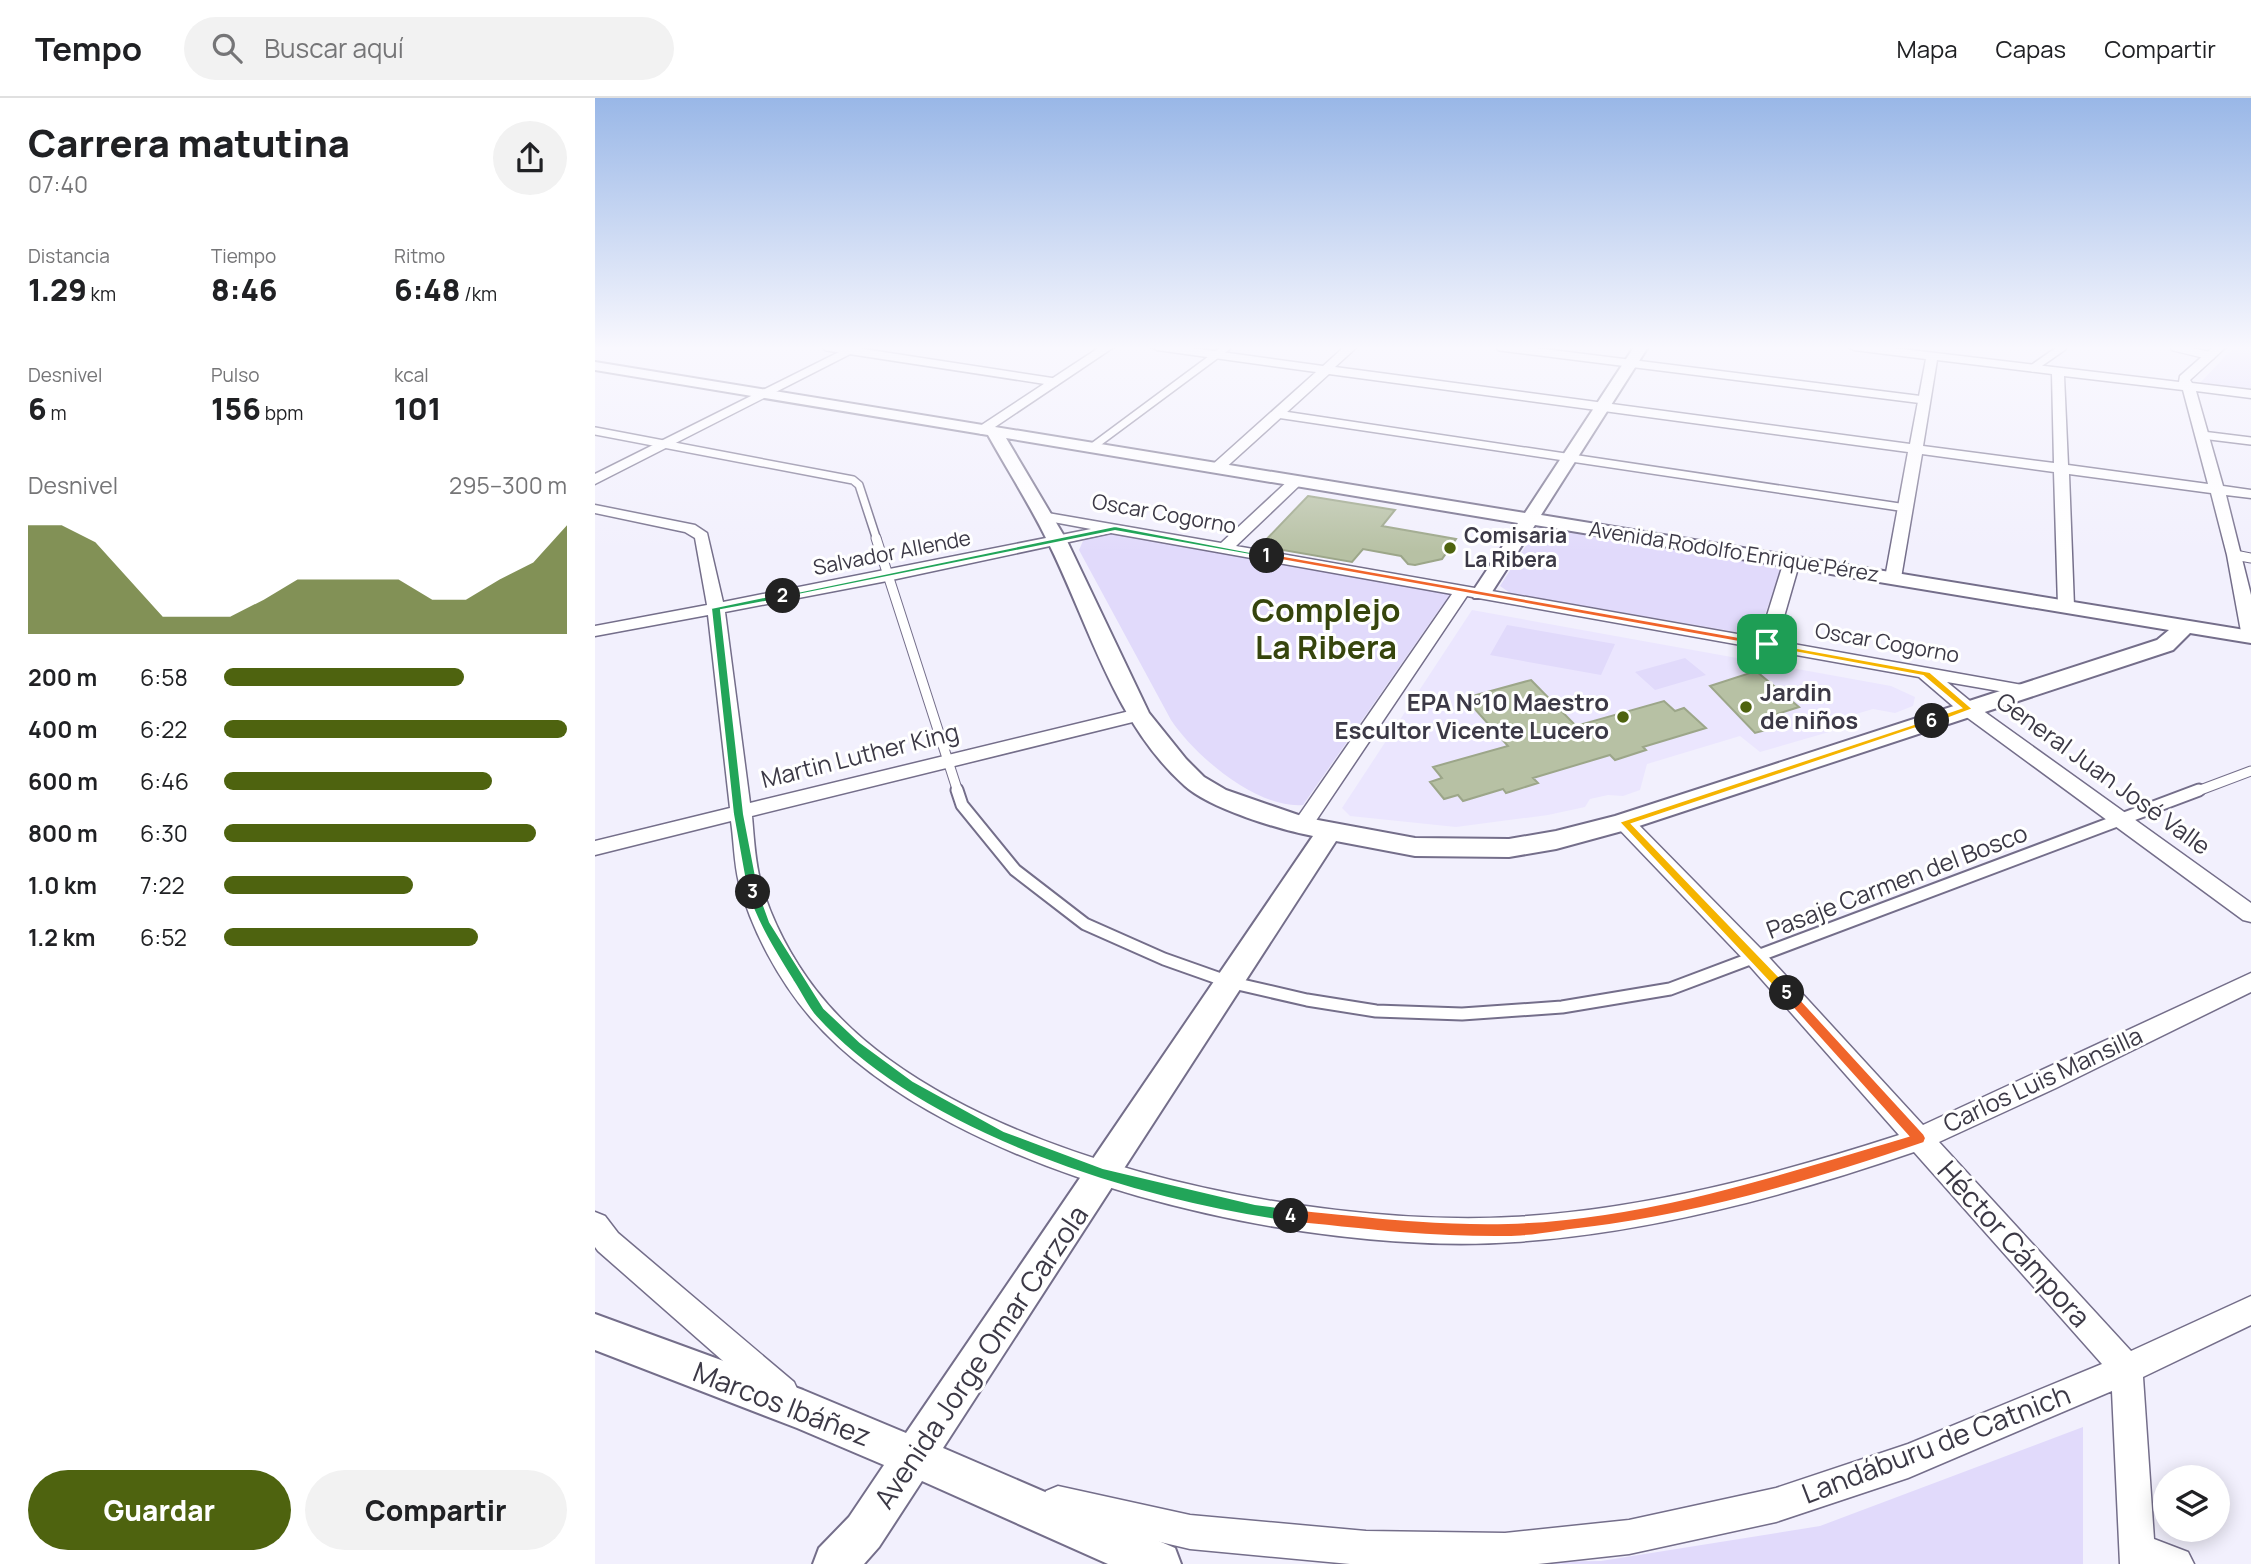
<!DOCTYPE html>
<html lang="es">
<head>
<meta charset="utf-8">
<style>
  :root { --surface:#fff; --page:#f2f2f2; --text:#202124; --muted:#757577; --line:#e0e0e0; --accent:#4e630f }
  body { margin:0; font-family:Manrope,sans-serif; background:var(--page); color:var(--text); height:100vh; display:flex; flex-direction:column; font-size:26px; white-space:nowrap }
  * { box-sizing:border-box; margin:0 }
  p { font-size:23px; color:var(--muted) }
  .icon { flex:none; width:38px; height:38px; fill:none; stroke:currentColor; stroke-width:2; stroke-linecap:round; stroke-linejoin:round }
  .map { position:relative; flex:1; overflow:hidden }
  .sheet { display:flex; flex-direction:column; background:var(--surface); width:595px }
  .sheet>* { flex:none }
  .fabs { position:absolute; left:1558px; top:1367px; display:grid; gap:14px }
  .fabs a { display:grid; place-items:center; width:77px; height:77px; border-radius:50%; background:var(--surface); box-shadow:0 4px 18px #0003; font-size:35px }
  .pin { position:absolute; display:grid; place-items:center; width:60px; height:60px; color:#fff; margin:-30px; border-radius:14px; box-shadow:0 4px 10px #0006 }
  .km { position:absolute; width:35px; height:35px; margin:-18px; border-radius:50%; background:#222; color:#fff; font-size:19px; line-height:35px; text-align:center }
  .round { display:grid; place-items:center; flex:none; width:74px; height:74px; border-radius:37px; background:var(--page) }
  .summary { display:flex; align-items:center; justify-content:space-between; height:119px; padding:0 28px }
  h1 { font-size:38px; font-weight:800; line-height:52px }
  .metrics { display:grid; grid-template-columns:repeat(3,1fr); gap:10px; height:119px; padding:7px 28px }
  .metrics div { display:grid; align-content:center }
  .metrics b { font-size:30px; font-weight:800 }
  .metrics small { font-size:19px; font-weight:400 }
  .metrics p { font-size:19px }
  .chart { height:196px; padding:14px 28px }
  .chart p { display:flex; justify-content:space-between }
  .chart svg { width:100%; height:126px; margin-top:7px; fill:var(--accent); opacity:.7 }
  .action { display:flex; gap:14px; margin-top:auto; padding:14px 28px }
  .action a { flex:1; height:80px; border-radius:42px; background:var(--accent); color:#fff; font-size:28px; font-weight:800; line-height:80px; text-align:center }
  .action a+a { background:var(--page); color:var(--text) }
  ul { padding:0 28px; list-style:none; font-size:23px }
  li { display:grid; grid-template-columns:112px 84px 1fr; align-items:center; height:52px }
  li i { height:18px; border-radius:9px; background:var(--accent) }
  header { display:flex; align-items:center; gap:42px; box-sizing:border-box; height:98px; padding:0 35px; background:var(--surface); border-bottom:2px solid var(--line) }
  header strong { font-size:33px }
  nav { display:flex; gap:38px; margin-inline-start:auto; font-size:24px }
  .search { width:490px; height:63px; background:var(--page); display:flex; align-items:center; gap:18px; box-sizing:border-box; padding:0 24px; border-radius:38px; color:var(--muted); font-size:26px }
  main { display:flex; flex:1; min-height:0 }
  .map>svg:first-child { display:block }
</style>
</head>
<body>
<header>
<strong>Tempo</strong>
<div class="search"><svg class="icon" aria-label="search" viewBox="0 0 24 24"><circle cx="10" cy="10" r="6"/><path d="M15 15l6 6"/></svg>Buscar aquí</div>
<nav><a>Mapa</a><a>Capas</a><a>Compartir</a></nav>
</header>
<main>
<section class="sheet">
<div class="summary"><div><h1>Carrera matutina</h1><p>07:40</p></div><a class="round"><svg class="icon" aria-label="share" viewBox="0 0 24 24"><path d="M12 15V3M7 8l5-5 5 5M5 13v7h14v-7"/></svg></a></div>
<div class="metrics">
<div><p>Distancia</p><b>1.29<small> km</small></b></div>
<div><p>Tiempo</p><b>8:46</b></div>
<div><p>Ritmo</p><b>6:48<small> /km</small></b></div>
</div>
<div class="metrics">
<div><p>Desnivel</p><b>6<small> m</small></b></div>
<div><p>Pulso</p><b>156<small> bpm</small></b></div>
<div><p>kcal</p><b>101</b></div>
</div>
<div class="chart"><p><span>Desnivel</span>295–300 m</p>
<svg viewBox="0 0 160 44" preserveAspectRatio="none"><path d="M0 44V6L10 6L20 12L30 25L40 38L50 38L60 38L70 32L80 25L90 25L100 25L110 25L120 32L130 32L140 25L150 19L160 6V44z"/></svg>
</div>
<ul>
<li><b>200 m</b>6:58<i style="width:70%"></i></li>
<li><b>400 m</b>6:22<i style="width:100%"></i></li>
<li><b>600 m</b>6:46<i style="width:78%"></i></li>
<li><b>800 m</b>6:30<i style="width:91%"></i></li>
<li><b>1.0 km</b>7:22<i style="width:55%"></i></li>
<li><b>1.2 km</b>6:52<i style="width:74%"></i></li>
</ul>
<div class="action"><a>Guardar</a><a>Compartir</a></div>
</section>
<div class="map">
<svg width="1656" height="1466" viewBox="0 0 1656 1466">
  <rect width="100%" height="100%" fill="#f2f0fd"/>
  <!-- built -->
  <path fill="#ebe6fe" d="M877,512L1296,588L1320,599L1318,608L1300,615L1278,611L1234,624V634L1165,654L1145,638L1052,666L1045,692L1028,698L1013,697L995,701L990,709L953,717L861,729L755,718L747,710Z"/>
  <!-- green -->
  <path fill="#e1dafb" d="M1639,249H1656V291L1605,285Z
    M952,429L1178,467L1186,472L1164,533L1153,536L915,495L905,488L941,432Z
    M517,436L814,489L849,493L858,497L846,509L708,707C662,711 600,658 576,622L484,452L488,443L500,438Z
    M912,527L1020,546L1006,577L895,557Z
    M1090,560L1111,577L1060,592L1040,574Z
    M1488,1329V1466H788L1006,1463L1225,1428Z"/>
  <!-- building -->
  <path fill="#b7c1a4" stroke="#9ca689" stroke-width="2" d="M713,398L800,412L787,428L861,441L847,461L820,467L813,466L806,458L768,451L757,464L665,448Z
    M1161,573L1204,609L1179,617L1190,627L1160,635L1115,588Z
    M936,582L981,628L1069,603L1080,613L1089,610L1111,630L1048,649L1051,652L1020,662L1015,657L938,680L943,685L911,695L908,691L868,703L863,697L849,701L835,684L847,680L838,669L913,648L870,600Z"/>
  <g fill="none" stroke-linecap="round" stroke-linejoin="round">
    <!-- service-far2 casing -->
    <g stroke="#746e8a" stroke-width="10">
      <path id="service-far2" d="M232,249L460,284
        M905,249L1329,302
        M1579,249L1616,258
        M1438,270L1468,249
        M682,316L1311,410
        M0,333L258,382L264,387L282,442
        M1607,337L1656,343
        M496,350L632,249"/>
    </g>
    <!-- service-far1 casing -->
    <g stroke="#746e8a" stroke-width="11">
      <path id="service-far1" d="M281,440L363,694
        M1640,457L1656,460
        M1600,694L1656,673"/>
    </g>
    <!-- service casing -->
    <g stroke="#746e8a" stroke-width="15">
      <path id="service" d="M362,692L367,707L420,772L490,826L569,861L634,884L712,902L781,913L867,916L967,909L1075,891L1604,692"/>
    </g>
    <!-- minor casing -->
    <g stroke="#746e8a" stroke-width="3">
      <path id="minor" d="M254,249H269L0,386V376Z
        M505,249H519L391,335L386,336L379,332Z
        M556,249H590L728,268L749,249H762L740,269L1315,346L1331,261L1259,252L1253,249H1290L1584,284L1585,278L1618,249H1631L1595,282L1597,285L1656,292V300L1601,293L1628,388L1656,392V400L1631,397L1656,497V544L1647,539L1632,457L1616,395L1474,376L1479,508L1471,513L1463,508L1459,374L1327,356L1306,480L1298,485L1290,480L1313,354L734,276L627,373L622,374L615,370L617,367L721,274L562,252ZM1342,262L1457,276L1459,365L1328,348ZM1469,278L1588,292L1613,386L1473,367Z
        M701,379L708,383L706,386L641,448L1165,540L1189,463L1197,458L1203,460L1205,463L1182,543L1433,588L1436,592L1427,597L1352,584L1380,607L1656,805V824L1648,822L1366,615L1324,579L872,498L714,733H700L697,728L700,723L857,496L516,435L292,483L130,514L155,705L543,611L552,617L550,621L157,718C159,740 160,764 166,785C176,822 197,861 221,892C351,1061 714,1130 917,1119C1048,1112 1180,1077 1304,1037L1153,866L1022,729L1019,724L1022,719H1036L1169,854L1328,1027L1656,875V894L1461,990L1344,1044L1536,1253L1656,1198V1227L1548,1279L1559,1441L1593,1454L1599,1466H1525L1517,1293L1313,1380L1181,1424L1034,1456L943,1466H755L595,1451L451,1417L446,1405L451,1393L463,1388L595,1417L771,1433L910,1435L1034,1422L1181,1390L1313,1346L1507,1266L1319,1054C1191,1098 1055,1135 920,1144C713,1159 356,1081 216,920C184,883 157,833 144,785C139,766 139,743 136,723L0,757V743L135,710L113,517L0,538V528L112,507L100,440L90,434L0,415V407L100,427L112,435L128,504L496,431L442,421L440,418L447,414L626,445L696,380Z
        M0,1114L10,1118L23,1135L199,1284L204,1295L199,1306L188,1311L177,1306L3,1153L0,1149Z"/>
    </g>
    <!-- tertiary casing -->
    <g stroke="#746e8a" stroke-width="4">
      <path id="tertiary" d="M1039,249H1053L946,417L1656,533V545L1595,535L1578,552L1038,730L961,751L914,759L820,758L741,743L348,1350L580,1450L586,1466H513L327,1383L284,1449L269,1466H218L224,1450L254,1419L289,1367L202,1330L0,1252V1216L208,1292L311,1335L718,738C685,732 614,710 590,688C519,625 494,526 453,444C435,407 413,373 393,337L0,272V264L930,415ZM411,340L923,425L876,496L879,500H893L940,427L1574,532L1562,542L1020,718L961,733L914,741L820,740L712,720L631,692L609,679L591,661L554,615L472,443Z"/>
    </g>
    <!-- service-far2 -->
    <use href="#service-far2" stroke="#fff" stroke-width="7"/>
    <!-- service-far1 -->
    <use href="#service-far1" stroke="#fff" stroke-width="9"/>
    <!-- service -->
    <use href="#service" stroke="#fff" stroke-width="11"/>
    <!-- minor -->
    <use href="#minor" fill="#fff" fill-rule="evenodd"/>
    <!-- tertiary -->
    <use href="#tertiary" fill="#fff" fill-rule="evenodd"/>
  </g>
  <!-- sky -->
  <linearGradient id="sky" x2="0" y2="1"><stop stop-color="#99b7e7"/><stop offset="0.55" stop-color="#f9f8fe"/><stop offset="1" stop-color="#f9f8fe" stop-opacity="0"/></linearGradient>
  <rect width="1656" height="454" fill="url(#sky)"/>
  <!-- split-1 -->
  <path fill="#f0652b" stroke="#fff" stroke-width="2" d="M672,455L1172,544L1177,546L1172,549L669,459Z"/>
  <!-- split-2 -->
  <path fill="#22a559" stroke="#fff" stroke-width="2" d="M520,428L676,458L672,460L520,433L188,500L183,498Z"/>
  <!-- split-3 -->
  <path fill="#22a559" stroke="#fff" stroke-width="2" d="M188,495L191,496V500L126,512L149,716L164,794L158,798L152,794L138,716L116,510Z"/>
  <!-- split-4 -->
  <path fill="#22a559" stroke="#fff" stroke-width="2" d="M158,790L164,794L175,824L229,910L265,944L318,983L409,1033L508,1070L660,1106L696,1111L701,1113L704,1118L701,1123L696,1124C542,1103 328,1037 221,919C212,909 206,895 198,883C180,854 163,827 152,794Z"/>
  <!-- split-5 -->
  <path fill="#f0652b" stroke="#fff" stroke-width="2" d="M1192,890L1197,892L1329,1036L1331,1040L1329,1045C1215,1084 1096,1119 975,1132C955,1135 933,1139 912,1139C839,1140 768,1132 696,1124L688,1118L696,1111C768,1118 840,1127 913,1125C1050,1121 1183,1077 1313,1038L1188,899L1186,895Z"/>
  <!-- split-6 -->
  <path fill="#f5b400" stroke="#fff" stroke-width="2" d="M1334,621L1342,623L1037,726L1197,892V899H1188L1024,724Z"/>
  <!-- split-7 -->
  <path fill="#f5b400" stroke="#fff" stroke-width="2" d="M1169,544L1335,574L1378,611L1341,625H1334V621L1366,610L1328,578L1172,549L1169,548Z"/>
  <!-- markers -->
  <g fill="#4e630f" stroke="#fff" stroke-width="2.5">
    <circle cx="855" cy="450" r="7"/>
    <circle cx="1151" cy="609" r="7"/>
    <circle cx="1028" cy="619" r="7"/>
  </g>
  <g text-anchor="middle" stroke-width="6" stroke-linejoin="round" paint-order="stroke">
    <!-- far-street labels -->
    <g font-size="21" fill="#3c3946" stroke="#fff">
      <text transform="translate(569 416) rotate(10)" y="7">Oscar Cogorno</text>
      <text transform="translate(1139 454) rotate(9)" y="7">Avenida Rodolfo Enrique Pérez</text>
      <text transform="translate(297 455) rotate(-11)" y="7">Salvador Allende</text>
      <text transform="translate(1292 545) rotate(10)" y="7">Oscar Cogorno</text>
    </g>
    <!-- far-poi labels -->
    <g font-size="21" font-weight="bold" fill="#3c3946" stroke="#fff" text-anchor="start">
      <text x="869" y="445">Comisaria<tspan x="869" dy="24">La Ribera</tspan></text>
    </g>
    <!-- poi labels -->
    <g font-size="24" font-weight="bold" fill="#3c3946" stroke="#fff" text-anchor="start">
      <text x="1165" y="603">Jardin<tspan x="1165" dy="28">de niños</tspan></text>
      <text x="1014" y="613" text-anchor="end">EPA Nº10 Maestro<tspan x="1014" dy="28">Escultor Vicente Lucero</tspan></text>
    </g>
    <!-- street labels -->
    <g font-size="24" fill="#3c3946" stroke="#fff">
      <text transform="translate(265 658) rotate(-14)" y="8">Martin Luther King</text>
      <text transform="translate(1508 676) rotate(36)" y="8">General Juan José Valle</text>
      <text transform="translate(1302 784) rotate(-21)" y="8">Pasaje Carmen del Bosco</text>
      <text transform="translate(1448 982) rotate(-25)" y="8">Carlos Luis Mansilla</text>
    </g>
    <!-- near-street labels -->
    <g font-size="28" fill="#3c3946" stroke="#fff">
      <text transform="translate(1419 1146) rotate(48)" y="10">Héctor Cámpora</text>
      <text transform="translate(386 1259) rotate(-56)" y="10">Avenida Jorge Omar Carzola</text>
      <text transform="translate(187 1306) rotate(21)" y="10">Marcos Ibáñez</text>
      <text transform="translate(1341 1346) rotate(-21)" y="10">Landáburu de Catnich</text>
    </g>
    <!-- district labels -->
    <g font-size="32" font-weight="bold" fill="#36450d" stroke="#fff">
      <text x="731" y="524">Complejo<tspan x="731" dy="37">La Ribera</tspan></text>
    </g>
  </g>
</svg>
<div class="fabs">
<a><svg class="icon" aria-label="layers" viewBox="0 0 24 24"><path d="M12 4l9 5-9 5-9-5zM3 14l9 5 9-5"/></svg></a>
</div>
<div class="pin" style="left:1172px;top:546px;background:#1e9e55"><svg class="icon" aria-label="arrive" viewBox="0 0 24 24"><path d="M6 21V4h12l-3 4 3 4H6"/></svg></div>
<b class="km" style="left:672px;top:458px">1</b>
<b class="km" style="left:188px;top:498px">2</b>
<b class="km" style="left:158px;top:794px">3</b>
<b class="km" style="left:696px;top:1118px">4</b>
<b class="km" style="left:1192px;top:895px">5</b>
<b class="km" style="left:1337px;top:623px">6</b>
</div>
</main>
</body>
</html>
